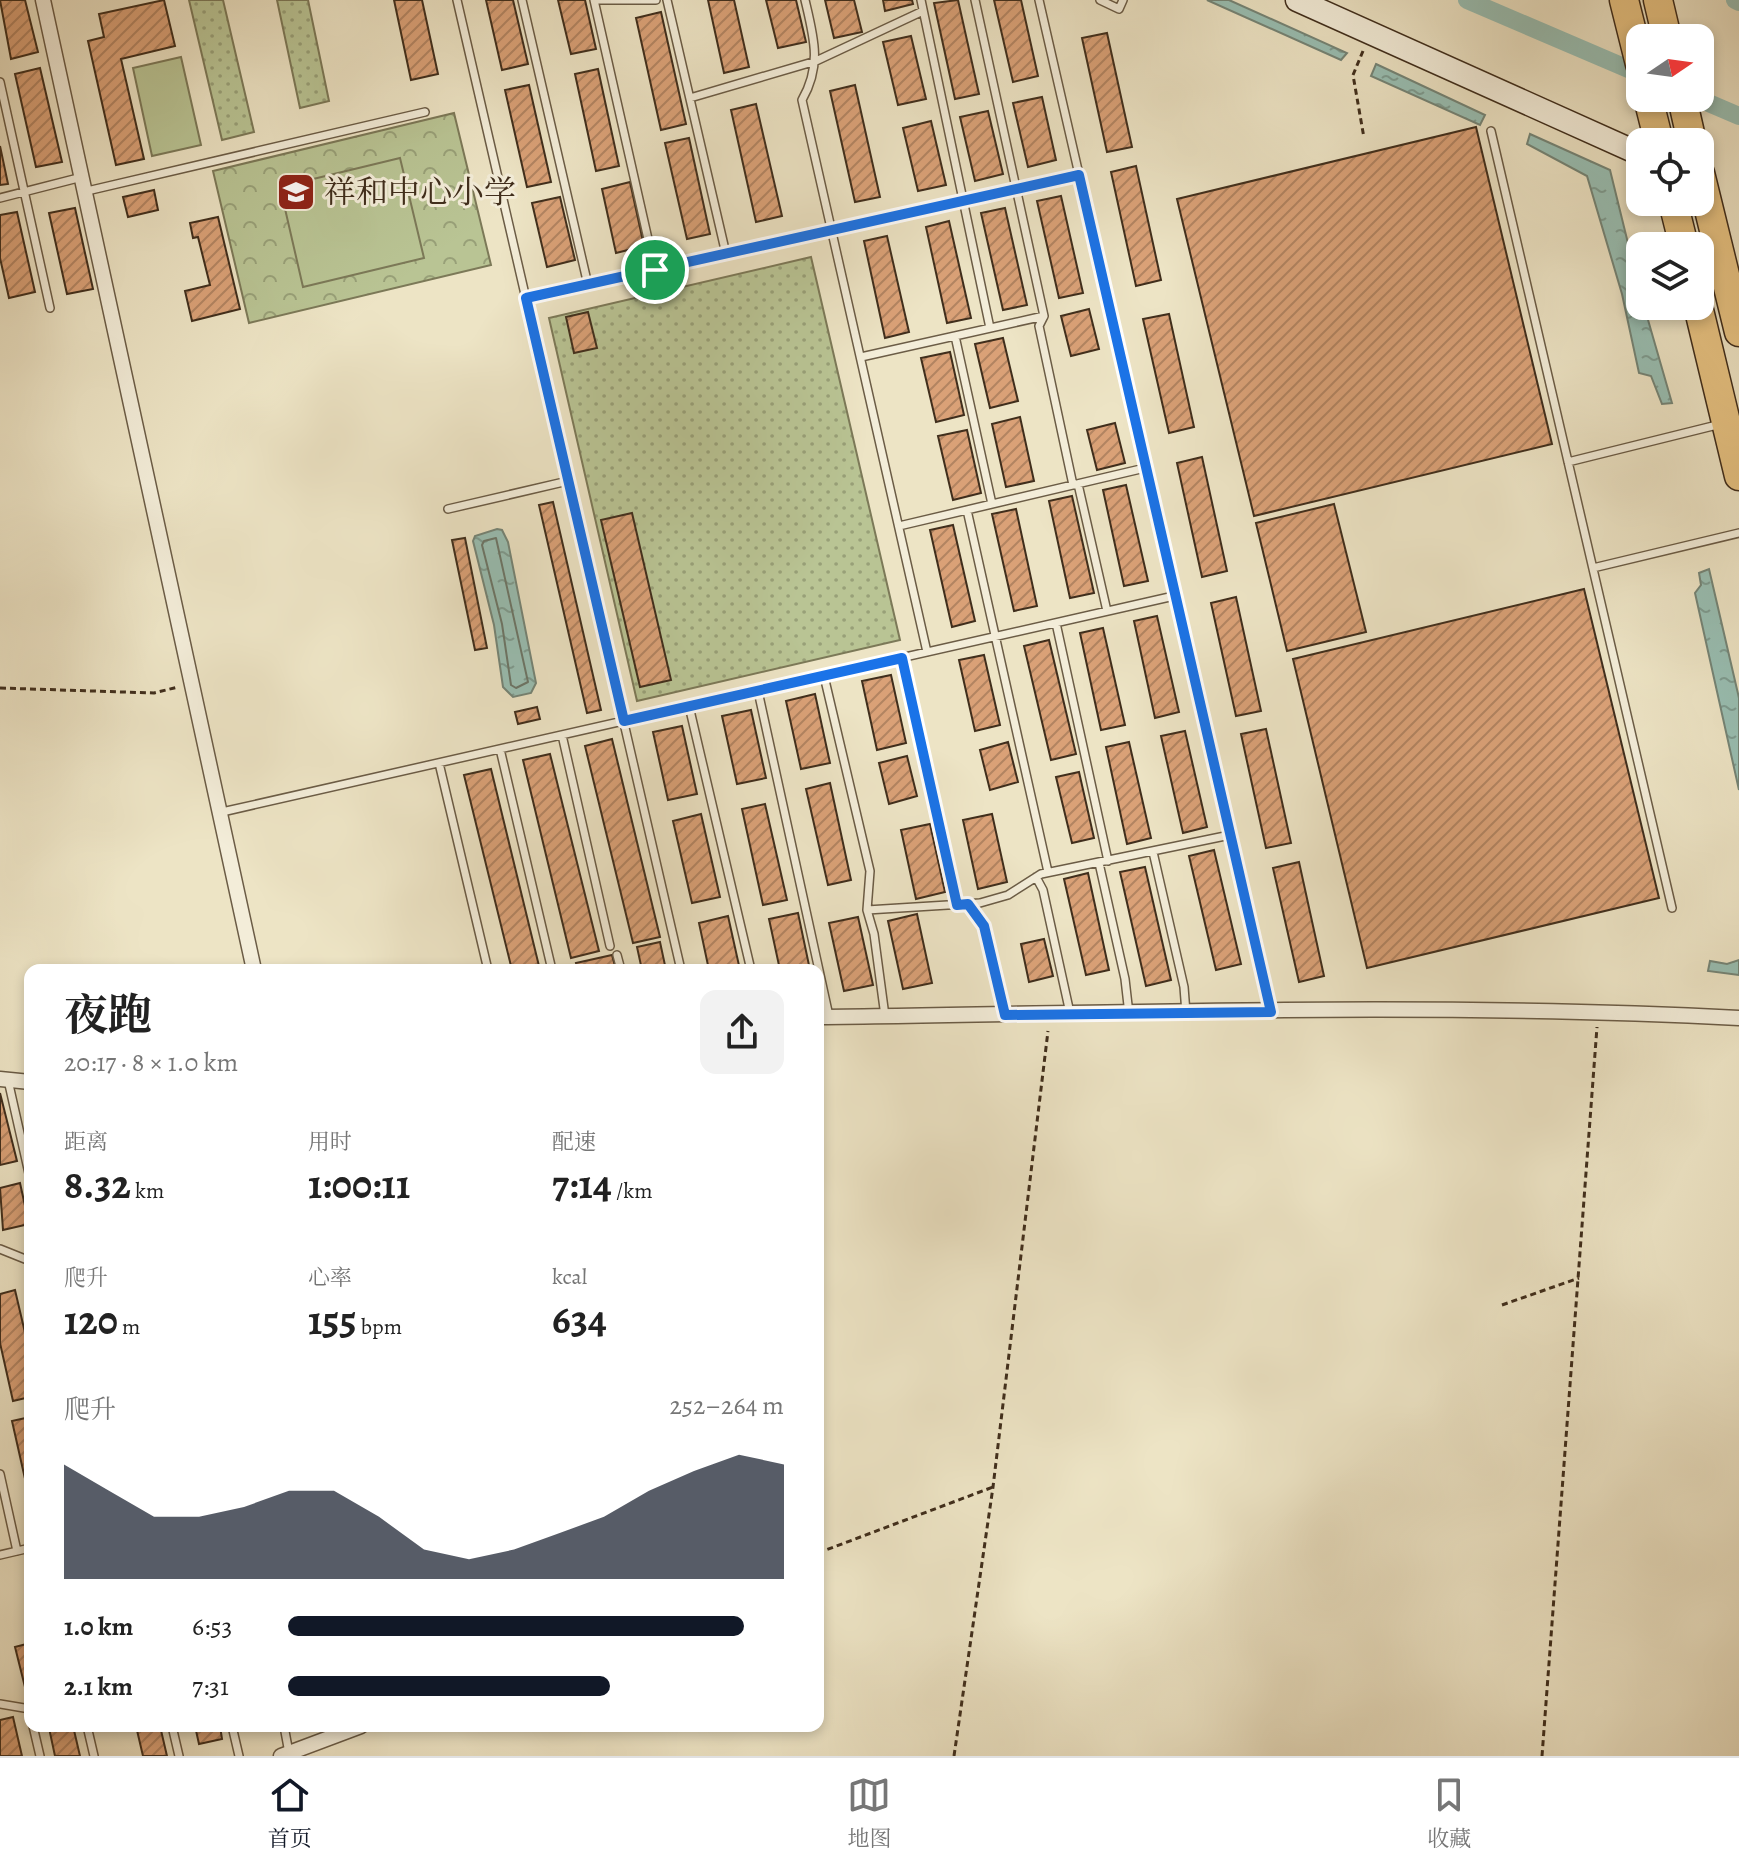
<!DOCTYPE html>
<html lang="zh">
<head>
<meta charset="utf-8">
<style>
  :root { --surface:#fff; --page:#f2f2f2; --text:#222; --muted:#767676; --line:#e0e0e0; --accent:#111827 }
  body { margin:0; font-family:Alegreya,"Noto Serif SC",serif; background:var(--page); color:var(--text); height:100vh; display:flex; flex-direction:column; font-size:30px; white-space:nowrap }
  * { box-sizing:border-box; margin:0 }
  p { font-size:26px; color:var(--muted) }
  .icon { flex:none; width:44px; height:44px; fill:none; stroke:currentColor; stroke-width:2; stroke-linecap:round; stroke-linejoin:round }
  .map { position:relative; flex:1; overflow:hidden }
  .drawer { position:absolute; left:24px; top:964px; width:800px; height:768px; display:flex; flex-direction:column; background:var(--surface); border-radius:16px; box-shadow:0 4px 12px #0003 }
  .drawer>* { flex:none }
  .needle { width:52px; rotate:77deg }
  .buttons { position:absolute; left:1626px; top:24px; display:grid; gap:16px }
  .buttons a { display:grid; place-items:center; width:88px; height:88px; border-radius:16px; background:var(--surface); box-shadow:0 4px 12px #0003; font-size:40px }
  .pin { position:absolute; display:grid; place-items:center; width:68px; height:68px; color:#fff; margin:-34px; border:4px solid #fff; border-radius:50%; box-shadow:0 2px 8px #0007 }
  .round { display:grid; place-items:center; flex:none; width:84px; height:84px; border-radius:16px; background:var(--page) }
  .headline { display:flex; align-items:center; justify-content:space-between; height:136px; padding:0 40px }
  h1 { font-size:44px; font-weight:700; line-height:60px }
  .figures { display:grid; grid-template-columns:repeat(3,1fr); gap:12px; height:136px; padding:8px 40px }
  .figures div { display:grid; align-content:center }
  .figures b { font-size:40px; font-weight:700 }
  .figures small { font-size:22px; font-weight:400 }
  .figures p { font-size:22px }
  .chart { height:224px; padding:16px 40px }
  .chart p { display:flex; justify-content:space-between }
  .chart svg { width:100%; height:144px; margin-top:8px; fill:var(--accent); opacity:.7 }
  ul { padding:0 40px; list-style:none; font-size:26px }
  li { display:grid; grid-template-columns:128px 96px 1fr; align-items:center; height:60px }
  li i { height:20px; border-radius:10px; background:var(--accent) }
  .dock { display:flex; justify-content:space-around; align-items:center; height:112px; border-top:2px solid var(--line); background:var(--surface); font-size:22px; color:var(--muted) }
  .dock a { display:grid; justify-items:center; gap:4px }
  .dock .active { color:var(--accent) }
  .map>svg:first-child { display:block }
</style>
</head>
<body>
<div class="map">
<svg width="1739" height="1756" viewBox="0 0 1739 1756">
  <defs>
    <pattern id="grass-dots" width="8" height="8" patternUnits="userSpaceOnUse" patternTransform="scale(2)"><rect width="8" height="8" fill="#b9c494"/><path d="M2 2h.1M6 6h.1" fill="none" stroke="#98a078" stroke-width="1.8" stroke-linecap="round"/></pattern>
    <pattern id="park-crowns" width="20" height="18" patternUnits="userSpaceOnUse" patternTransform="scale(2)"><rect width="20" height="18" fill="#b9c494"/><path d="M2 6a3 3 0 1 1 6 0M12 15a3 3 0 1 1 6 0" fill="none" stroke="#98a078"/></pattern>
    <pattern id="water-ripples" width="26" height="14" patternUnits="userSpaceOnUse" patternTransform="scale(2)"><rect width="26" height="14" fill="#99bfb3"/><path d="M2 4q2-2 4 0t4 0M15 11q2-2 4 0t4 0" fill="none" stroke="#7e9c91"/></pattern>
    <pattern id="building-hatch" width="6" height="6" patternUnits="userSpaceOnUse" patternTransform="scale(2)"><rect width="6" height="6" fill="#daa177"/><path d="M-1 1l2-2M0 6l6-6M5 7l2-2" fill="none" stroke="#b28461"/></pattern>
  </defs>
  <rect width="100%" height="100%" fill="#ede4c5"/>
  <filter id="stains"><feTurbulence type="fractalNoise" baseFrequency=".0025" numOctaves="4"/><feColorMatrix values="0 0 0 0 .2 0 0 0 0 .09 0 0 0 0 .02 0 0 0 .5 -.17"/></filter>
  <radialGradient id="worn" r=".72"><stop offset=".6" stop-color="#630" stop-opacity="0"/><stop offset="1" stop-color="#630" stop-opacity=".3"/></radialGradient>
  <!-- grass -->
  <path fill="url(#grass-dots)" stroke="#7c7958" stroke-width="2" d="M189,0H223L254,132L222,140Z
    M277,0H308L329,101L300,108Z
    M811,257L900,640L637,701L549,318Z"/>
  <!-- park -->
  <path fill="url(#park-crowns)" stroke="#7c7958" stroke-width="2" d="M454,113L491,265L249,323L213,171Z"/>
  <!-- pitch -->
  <path fill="#b9c494" stroke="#7c7958" stroke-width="2" d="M181,57L201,145L152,156L133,68Z
    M400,158L424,258L303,287L280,187Z"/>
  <!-- water -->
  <path fill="url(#water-ripples)" stroke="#758577" stroke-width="2" d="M1207,0H1229L1347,53L1341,60Z
    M1376,64L1485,115L1480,125L1371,76Z
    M1530,134L1610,170L1640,292V306H1644L1672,403L1662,404L1651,376L1639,373L1622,294L1587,176L1527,144Z
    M497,529L502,530L508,542L536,683L531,693L513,697L503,687L494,625L473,541L475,536Z
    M1709,569L1739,698V790L1695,593L1701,585L1699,573Z
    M1739,960V975L1708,971L1710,961L1727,964Z"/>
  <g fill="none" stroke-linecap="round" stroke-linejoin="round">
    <!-- shore -->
    <path stroke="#6c7668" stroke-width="2" d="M496,538L528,682L516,688L511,685L502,624L482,545L484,541Z"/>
    <!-- canal -->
    <path stroke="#99bfb3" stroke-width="18" d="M1467,0L1640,74
      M1735,0L1739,2
      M1697,98L1739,116"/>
  </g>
  <!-- building -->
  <path fill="url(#building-hatch)" stroke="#402e1c" stroke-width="2" d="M0,0H25L38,52L11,59Z
    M164,0L175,46L121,59L144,159L116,165L88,41L104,37L99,14Z
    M394,0H422L438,74L411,80Z
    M486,0H513L528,64L502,70Z
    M558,0H585L596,49L571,54Z
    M708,0H734L749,67L724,73Z
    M766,0H796L806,42L778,48Z
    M825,0H854L862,32L834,38Z
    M883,0H912L913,4L885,11Z
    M958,0L979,94L955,99L934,3Z
    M994,0H1021L1038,76L1013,82Z
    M661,12L686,124L661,130L636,18Z
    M1107,33L1132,147L1107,152L1082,38Z
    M911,36L926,99L898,105L883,42Z
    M40,68L62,162L36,167L15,74Z
    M598,69L619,166L596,171L575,74Z
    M529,85L551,182L527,187L505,90Z
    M855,85L880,197L855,202L830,91Z
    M1042,97L1056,160L1028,167L1013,103Z
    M756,104L782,216L756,222L731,110Z
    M988,111L1003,174L975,181L960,117Z
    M931,121L946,185L918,191L903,128Z
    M1476,127L1552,444L1254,516L1177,199Z
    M689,138L710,234L687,239L665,143Z
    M0,146L8,184L0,185Z
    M1136,166L1161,280L1136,286L1111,172Z
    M630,182L644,246L616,253L602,189Z
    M154,190L158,210L128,217L123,197Z
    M1061,196L1083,293L1059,298L1037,201Z
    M560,197L575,260L547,267L532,203Z
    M75,208L93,289L67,294L49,213Z
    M1005,208L1027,305L1003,310L981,213Z
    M17,212L35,292L9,298L0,258V215Z
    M218,217L240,309L192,321L185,291L210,285L198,237L193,238L190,223Z
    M949,221L971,318L947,323L926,227Z
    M887,236L909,332L885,338L864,241Z
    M1089,309L1099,349L1071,356L1061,316Z
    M588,312L597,348L574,353L566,317Z
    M1169,314L1194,427L1169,433L1143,319Z
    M1003,338L1018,401L990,408L975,344Z
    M950,352L964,415L936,422L921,358Z
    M1020,417L1034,481L1006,487L992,424Z
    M1115,423L1125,463L1097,470L1087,430Z
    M967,430L981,493L953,500L938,436Z
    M1202,457L1227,571L1202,577L1177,463Z
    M1126,485L1148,581L1124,586L1103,490Z
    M1072,496L1094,593L1070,598L1049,501Z
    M553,502L601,710L587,713L539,505Z
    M1334,504L1366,632L1287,651L1256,523Z
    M1016,509L1037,606L1014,611L992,514Z
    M632,513L671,680L640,687L601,520Z
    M953,525L975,621L952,627L930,530Z
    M465,538L487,648L475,650L452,540Z
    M1584,589L1659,898L1367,968L1293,659Z
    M1236,597L1261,711L1236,716L1211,603Z
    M1157,616L1179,712L1155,718L1134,621Z
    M1103,628L1125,725L1101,730L1080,633Z
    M1049,640L1076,754L1051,760L1024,646Z
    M984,655L1000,725L975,731L959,660Z
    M891,675L906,743L877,750L862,681Z
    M815,694L830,763L801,769L786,701Z
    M537,707L540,719L518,724L515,712Z
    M751,710L766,778L737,784L722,716Z
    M682,726L697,794L668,800L653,732Z
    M1266,729L1291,843L1266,848L1241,734Z
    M1185,731L1207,827L1183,833L1161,736Z
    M612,739L660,937L633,943L585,746Z
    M1008,742L1018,782L990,790L980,750Z
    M1129,742L1151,838L1127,844L1106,747Z
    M550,754L599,951L571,958L523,760Z
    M907,756L917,796L889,804L879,763Z
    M491,769L539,966L523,970H512L464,775Z
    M1079,772L1094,838L1072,843L1056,777Z
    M830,783L851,880L828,885L806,789Z
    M765,804L787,900L763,905L742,809Z
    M701,814L720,897L692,903L673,821Z
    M992,814L1007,882L978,889L963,820Z
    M930,824L945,892L916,899L901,830Z
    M1214,850L1241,964L1216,970L1189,856Z
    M1299,862L1324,976L1299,982L1273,868Z
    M1145,867L1171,980L1146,986L1120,872Z
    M1088,873L1109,970L1086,975L1064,879Z
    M798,913L810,970H780L769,919Z
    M917,914L932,983L903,989L888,921Z
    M728,916L740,970H709L699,923Z
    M858,917L873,985L844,991L829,923Z
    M1044,939L1053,976L1029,982L1021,944Z
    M660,942L666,970H642L637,947Z
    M612,955L616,970H578L576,963Z
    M0,1093L17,1161L0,1165Z
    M20,1183L29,1224L3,1230L0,1188Z
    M15,1290L30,1354V1397L13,1401L0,1343V1294Z
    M30,1417V1501L12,1421Z
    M30,1643V1686L25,1687L15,1647Z
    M13,1717L22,1756H0V1720Z
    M73,1726L80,1756H55L49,1728Z
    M136,1726H160L167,1756H143Z
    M195,1726H220L222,1739L199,1744Z"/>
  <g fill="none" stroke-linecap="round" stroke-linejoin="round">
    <!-- lane casing -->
    <g stroke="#6b5c46" stroke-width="10">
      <path id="lane" d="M457,0L681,970
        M522,0L588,285
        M667,0L726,254
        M805,0C814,38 822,65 802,100L927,652
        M921,0L990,328
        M975,0L1044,316L1039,326L1073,485
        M1039,0L1271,1012
        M1100,0L1119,9L1123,0
        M0,82L50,308
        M690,98L816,61L923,11
        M1491,131L1672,908
        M87,191L425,112
        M0,198L82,177
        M655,270L594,0H656
        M526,298L1079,175
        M955,336L992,504
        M861,357L1044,316
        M1568,462L1721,424
        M1078,484L1107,611
        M448,509L568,481
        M967,510L1048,872
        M899,526L1145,468
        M1593,568L1739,533
        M1056,623L1108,861
        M902,658L957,905
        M824,676L870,871L867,910L874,934L885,1016
        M758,691L829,1016
        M689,706L751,970
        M562,735L610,946
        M500,749L552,970
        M439,763L488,970
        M222,812L1174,596
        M1153,852L1184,987L1186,1013
        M1099,863L1125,979L1129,1014
        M1036,877L1043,890L1070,1013
        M968,904L984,926L1005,1014
        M867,910L980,903L1008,895L1041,874L1230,835
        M617,955L621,970
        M8,1080L30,1178
        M0,1249L30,1261
        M0,1474L17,1551
        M0,1555L30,1548
        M0,1704L30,1709
        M33,1726L40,1756
        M87,1726L94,1756
        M172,1726L179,1756
        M232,1726L239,1756
        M284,1726L289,1753"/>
    </g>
    <!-- street casing -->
    <g stroke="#6b5c46" stroke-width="17">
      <path id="street" d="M43,0L254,970
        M818,1017C1125,1013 1432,1002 1739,1018
        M0,1079L30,1082
        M281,1756L361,1726"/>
    </g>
    <!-- secondary casing -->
    <g stroke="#402e1c" stroke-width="25">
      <path id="secondary" d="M1297,0L1640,154"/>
    </g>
    <!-- highway casing -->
    <g stroke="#402e1c" stroke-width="31">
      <path id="highway" d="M1624,0L1640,64
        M1658,0L1667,38
        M1648,98L1659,142
        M1682,98L1692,142
        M1700,173L1739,332
        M1673,202L1684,246
        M1698,306L1739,476"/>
    </g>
    <!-- path -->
    <path stroke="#402e1c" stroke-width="3" stroke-dasharray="6 4" stroke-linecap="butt" d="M1363,51L1353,75L1364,138
      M0,688L154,693L178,687
      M1502,1305L1579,1278
      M818,1553L993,1487
      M954,1756L993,1487L1048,1031
      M1542,1756L1597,1027"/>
    <!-- lane -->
    <use href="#lane" stroke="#f3edd9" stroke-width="7"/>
    <!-- street -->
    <use href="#street" stroke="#f3edd9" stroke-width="14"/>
    <!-- secondary -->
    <use href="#secondary" stroke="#f3edd9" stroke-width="22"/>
    <!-- highway -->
    <use href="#highway" stroke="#e6c282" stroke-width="28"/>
  </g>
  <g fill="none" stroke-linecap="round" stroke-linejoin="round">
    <!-- route casing -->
    <g stroke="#fff" stroke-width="16">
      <path id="route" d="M1079,175L1271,1012L1005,1015L984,926L968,904L957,905L902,658L624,721L526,298Z"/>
    </g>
    <!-- route -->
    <use href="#route" stroke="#1a73e8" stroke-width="10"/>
  </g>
  <!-- icons -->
  <defs>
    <g id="school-square" transform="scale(2)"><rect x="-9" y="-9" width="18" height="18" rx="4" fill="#8f2418" stroke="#f3edd9"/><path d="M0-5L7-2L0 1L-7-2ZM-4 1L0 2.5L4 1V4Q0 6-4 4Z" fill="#fff"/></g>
  </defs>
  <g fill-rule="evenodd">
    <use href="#school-square" x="296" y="192"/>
  </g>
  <g text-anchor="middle" stroke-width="6" stroke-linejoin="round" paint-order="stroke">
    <!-- poi labels -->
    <g font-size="32" fill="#402e1c" stroke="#f3edd9" text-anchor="start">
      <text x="324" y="203">祥和中心小学</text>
    </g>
  </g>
  <rect width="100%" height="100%" filter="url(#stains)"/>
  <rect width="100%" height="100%" fill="url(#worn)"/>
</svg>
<div class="buttons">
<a><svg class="needle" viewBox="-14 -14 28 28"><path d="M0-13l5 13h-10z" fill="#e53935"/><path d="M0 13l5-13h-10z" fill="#767676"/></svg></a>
<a><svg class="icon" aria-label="locate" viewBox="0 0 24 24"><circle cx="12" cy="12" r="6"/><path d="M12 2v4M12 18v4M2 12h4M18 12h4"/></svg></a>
<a><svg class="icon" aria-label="layers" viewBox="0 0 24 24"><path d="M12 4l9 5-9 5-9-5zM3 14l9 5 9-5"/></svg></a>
</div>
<div class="pin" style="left:655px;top:270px;background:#1e9e55"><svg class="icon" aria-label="arrive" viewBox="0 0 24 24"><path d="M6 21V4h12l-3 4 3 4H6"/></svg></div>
<section class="drawer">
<div class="headline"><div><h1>夜跑</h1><p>20:17 · 8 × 1.0 km</p></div><a class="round"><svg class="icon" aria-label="share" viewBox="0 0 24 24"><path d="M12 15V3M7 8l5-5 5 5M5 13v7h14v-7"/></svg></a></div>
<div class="figures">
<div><p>距离</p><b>8.32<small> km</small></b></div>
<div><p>用时</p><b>1:00:11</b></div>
<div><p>配速</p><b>7:14<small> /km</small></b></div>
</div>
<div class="figures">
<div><p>爬升</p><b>120<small> m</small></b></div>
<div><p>心率</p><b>155<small> bpm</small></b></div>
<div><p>kcal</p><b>634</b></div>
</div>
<div class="chart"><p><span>爬升</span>252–264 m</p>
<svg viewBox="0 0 160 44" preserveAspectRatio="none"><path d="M0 44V9L10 17L20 25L30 25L40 22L50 17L60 17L70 25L80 35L90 38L100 35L110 30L120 25L130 17L140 11L150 6L160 9V44z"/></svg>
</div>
<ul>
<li><b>1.0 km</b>6:53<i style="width:92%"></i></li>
<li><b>2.1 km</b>7:31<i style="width:65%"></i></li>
</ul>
</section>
</div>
<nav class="dock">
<a class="active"><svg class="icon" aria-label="home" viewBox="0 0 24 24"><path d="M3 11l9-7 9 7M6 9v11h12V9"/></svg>首页</a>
<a><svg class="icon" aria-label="map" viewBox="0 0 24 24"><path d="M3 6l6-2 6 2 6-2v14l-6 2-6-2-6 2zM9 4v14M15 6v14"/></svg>地图</a>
<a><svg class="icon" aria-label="saved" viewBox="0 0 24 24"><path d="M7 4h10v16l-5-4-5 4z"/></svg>收藏</a>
</nav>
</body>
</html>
